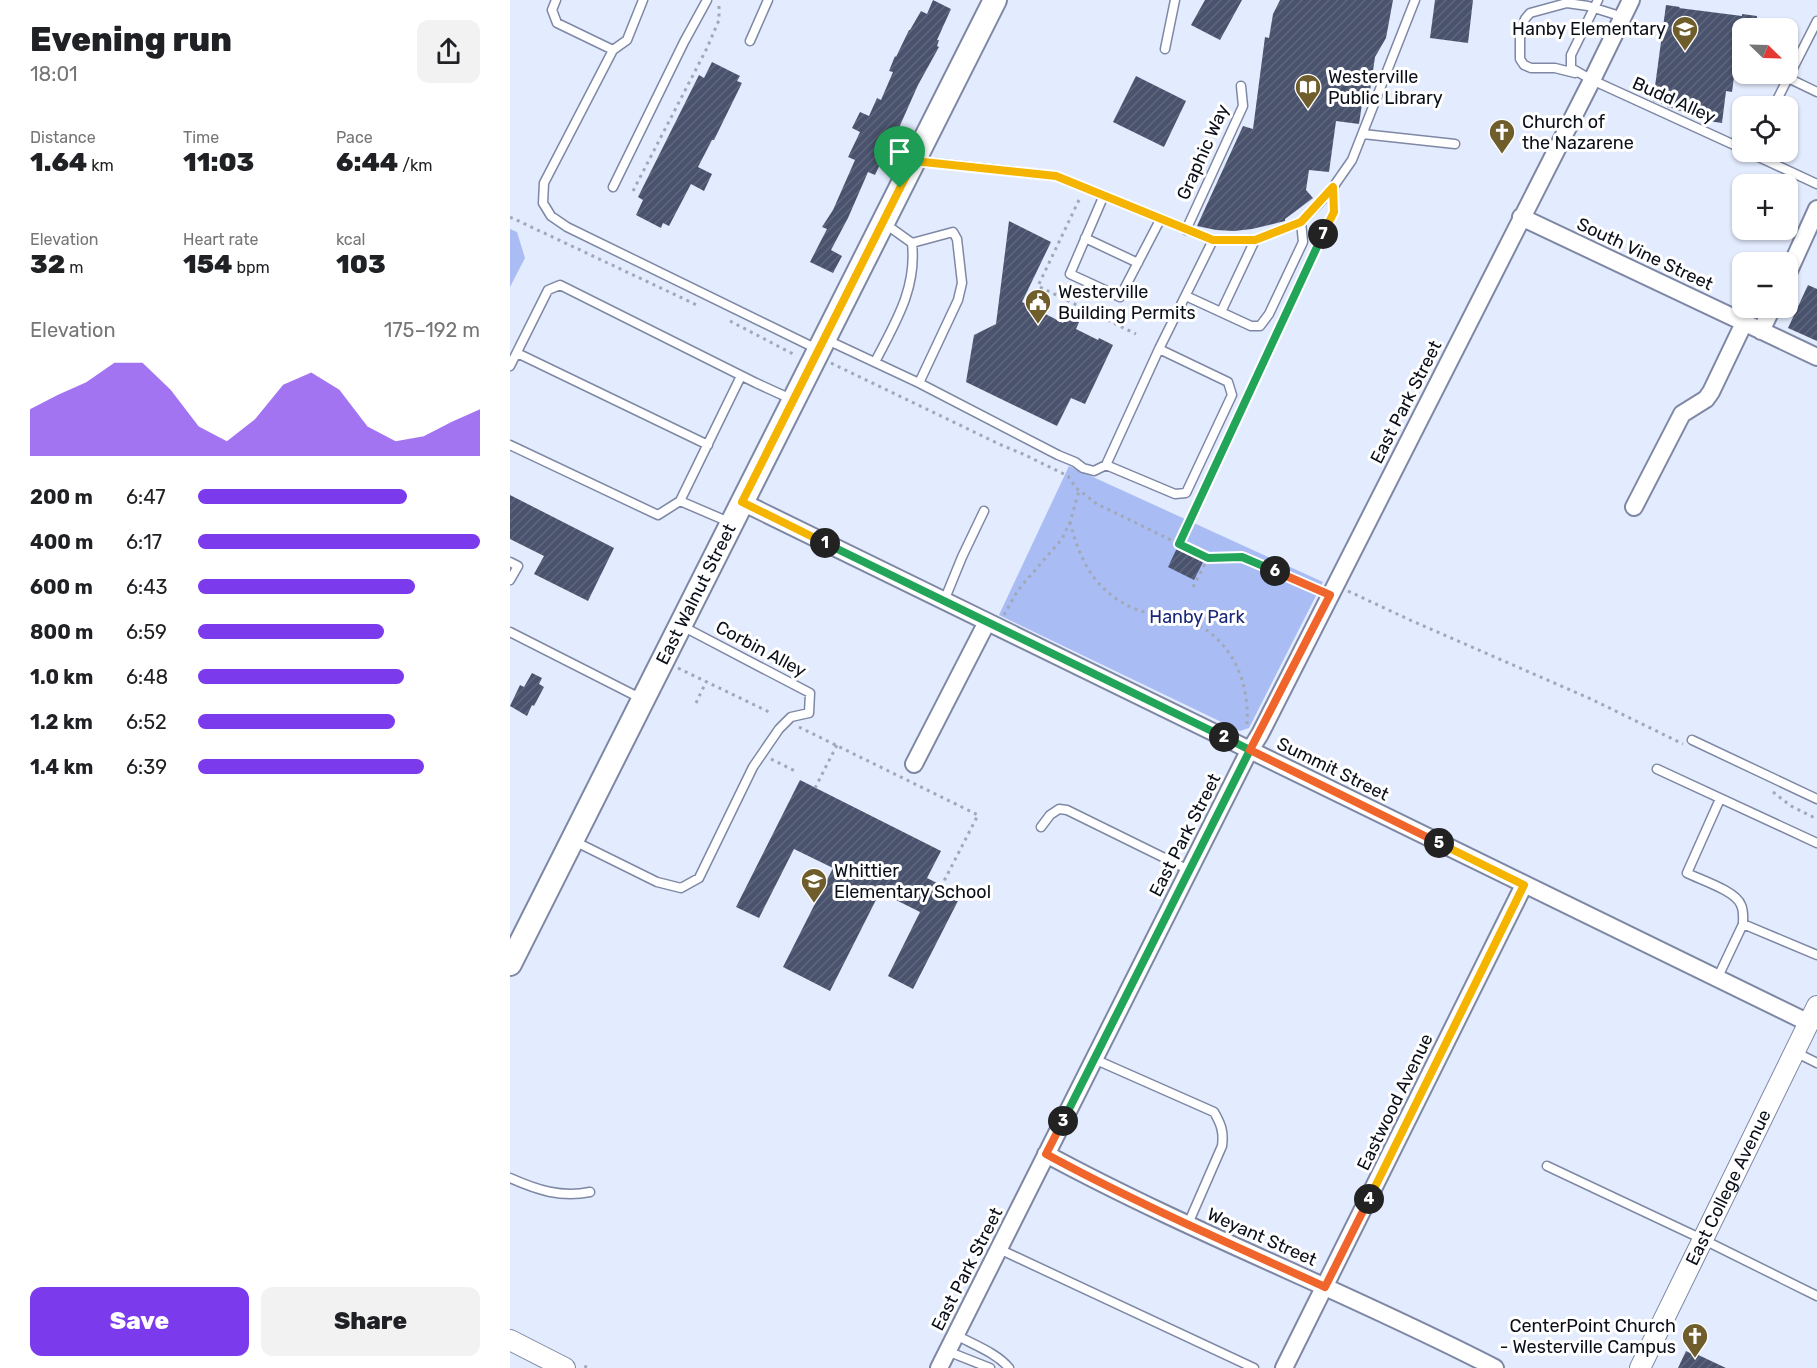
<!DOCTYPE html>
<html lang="en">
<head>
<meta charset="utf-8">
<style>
  :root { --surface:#fff; --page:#f2f2f2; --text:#202124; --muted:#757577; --accent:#7c3aed }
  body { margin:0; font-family:Rubik,sans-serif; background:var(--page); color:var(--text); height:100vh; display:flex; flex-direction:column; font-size:22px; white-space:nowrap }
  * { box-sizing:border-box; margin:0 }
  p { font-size:20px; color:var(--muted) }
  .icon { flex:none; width:33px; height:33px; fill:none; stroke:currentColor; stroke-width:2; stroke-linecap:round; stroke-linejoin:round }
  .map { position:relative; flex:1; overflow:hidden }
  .details { display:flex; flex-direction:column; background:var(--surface); width:510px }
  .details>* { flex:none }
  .needle { width:39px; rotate:113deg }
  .fabs { position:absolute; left:1222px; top:18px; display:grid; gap:12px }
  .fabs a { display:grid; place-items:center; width:66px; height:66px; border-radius:12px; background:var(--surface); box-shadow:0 2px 4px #0004; font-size:30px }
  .pin { position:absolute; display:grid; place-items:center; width:51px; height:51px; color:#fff; margin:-62px -26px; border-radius:50% 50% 50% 0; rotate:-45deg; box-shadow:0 0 6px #0007 }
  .pin .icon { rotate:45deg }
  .km { position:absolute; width:30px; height:30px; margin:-15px; border-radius:50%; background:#222; color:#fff; font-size:16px; line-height:30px; text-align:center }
  .round { display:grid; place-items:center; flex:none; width:63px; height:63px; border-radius:12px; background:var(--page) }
  .head { display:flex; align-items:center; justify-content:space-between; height:102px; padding:0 30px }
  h1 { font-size:33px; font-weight:800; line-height:45px }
  .stats { display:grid; grid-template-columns:repeat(3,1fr); gap:9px; height:102px; padding:6px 30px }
  .stats div { display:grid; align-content:center }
  .stats b { font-size:26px; font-weight:800 }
  .stats small { font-size:16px; font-weight:400 }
  .stats p { font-size:16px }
  .chart { height:168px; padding:12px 30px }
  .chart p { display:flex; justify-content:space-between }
  .chart svg { width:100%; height:108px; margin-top:6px; fill:var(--accent); opacity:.7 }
  .cta { display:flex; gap:12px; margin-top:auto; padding:12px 30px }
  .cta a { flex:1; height:69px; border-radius:12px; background:var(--accent); color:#fff; font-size:24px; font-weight:800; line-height:69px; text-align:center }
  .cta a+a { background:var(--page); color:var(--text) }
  ul { padding:0 30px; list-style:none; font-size:20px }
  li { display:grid; grid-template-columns:96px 72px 1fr; align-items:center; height:45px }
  li i { height:15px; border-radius:8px; background:var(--accent) }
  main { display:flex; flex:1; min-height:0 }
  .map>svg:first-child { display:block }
</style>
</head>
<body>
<main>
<section class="details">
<div class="head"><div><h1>Evening run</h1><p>18:01</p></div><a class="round"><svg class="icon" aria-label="share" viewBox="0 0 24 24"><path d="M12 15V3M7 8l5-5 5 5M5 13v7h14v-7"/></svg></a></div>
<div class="stats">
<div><p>Distance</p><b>1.64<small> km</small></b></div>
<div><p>Time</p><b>11:03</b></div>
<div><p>Pace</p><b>6:44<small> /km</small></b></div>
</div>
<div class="stats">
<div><p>Elevation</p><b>32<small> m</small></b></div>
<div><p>Heart rate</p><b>154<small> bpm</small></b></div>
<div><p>kcal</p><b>103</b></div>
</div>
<div class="chart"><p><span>Elevation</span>175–192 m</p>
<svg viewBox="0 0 160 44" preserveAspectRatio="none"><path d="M0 44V25L10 19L20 14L30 6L40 6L50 17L60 32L70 38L80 29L90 15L100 10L110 17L120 32L130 38L140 36L150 30L160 25V44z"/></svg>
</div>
<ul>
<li><b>200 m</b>6:47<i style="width:74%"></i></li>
<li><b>400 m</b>6:17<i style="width:100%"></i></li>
<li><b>600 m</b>6:43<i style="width:77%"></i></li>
<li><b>800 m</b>6:59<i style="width:66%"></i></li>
<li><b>1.0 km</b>6:48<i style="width:73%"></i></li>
<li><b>1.2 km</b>6:52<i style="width:70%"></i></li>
<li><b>1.4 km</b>6:39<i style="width:80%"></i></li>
</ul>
<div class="cta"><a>Save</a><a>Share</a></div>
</section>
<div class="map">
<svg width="1307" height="1368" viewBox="0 0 1307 1368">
  <defs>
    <pattern id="building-hatch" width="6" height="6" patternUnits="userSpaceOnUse" patternTransform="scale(1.5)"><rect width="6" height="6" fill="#4a536e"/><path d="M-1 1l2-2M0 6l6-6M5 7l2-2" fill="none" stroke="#60677d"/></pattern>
  </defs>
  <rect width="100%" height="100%" fill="#e3ebfe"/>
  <!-- park -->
  <path fill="#a9bdf4" d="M0,229L7,232L15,258L0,287Z
    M559,466L813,582L739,728L730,731L489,615Z"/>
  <!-- building -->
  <path fill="url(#building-hatch)" d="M423,0L441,9L427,40H429L427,46L429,47L408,85L384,139L379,136L368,158L372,160L365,175L358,172L338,218L321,250L332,256L323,273L300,262L317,229L312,227L323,210L345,160L338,157L350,132L342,128L350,112L359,116L367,98L371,100L383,72L379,71L385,56L386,57L399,30H400L411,11L417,14Z
    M695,0H732L710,40L681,25Z
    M770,0H883L876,38L865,57L859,98L853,97L849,124L826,121L819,172L799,170L796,190L803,198L775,219V221L742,229L724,231L706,230L687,226L733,126L743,129L755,37L759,38L763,14Z
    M925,0H963L958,43L920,38Z
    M1156,5L1170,7L1169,8L1232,16V14L1247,16L1246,28H1233V70L1225,69L1222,92L1216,91L1212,123L1198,121V114L1165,110V109L1157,107V105L1143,101Z
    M202,62L230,76L227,81L232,83L204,140H202L188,167L202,174L194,191L181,184L159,226L153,223L151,228L126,215L133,200L128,197L189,75L194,78Z
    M626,76L676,101L654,147L603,122Z
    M499,221L541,242L512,302L553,323L560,314L565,313L569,316L570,320L566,329L588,340L589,338L603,345L575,404L561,398L547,426L456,382L464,335L486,324Z
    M1298,285L1307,289V341L1278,328Z
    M0,495L104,548L78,601L24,574L34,556L0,539Z
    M667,548L693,562L684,580L658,567Z
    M22,673L32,678L29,684L34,687L24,706L22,705L17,716L0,706L10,685L14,687Z
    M290,780L431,851L417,878L451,895L403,989L378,976L410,912L370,892L320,991L273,967L323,868L284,849L249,918L226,907Z
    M1176,1351L1180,1353L1182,1352L1216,1368H1168Z"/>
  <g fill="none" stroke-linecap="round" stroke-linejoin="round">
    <!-- service casing -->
    <g stroke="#7e88a5" stroke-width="11">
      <path id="service" d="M46,0L42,10L47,23L103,50L117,40L133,0
        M1088,0L1061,55V68L1082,80L1233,149
        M240,41L258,0
        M655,49L665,0
        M103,50L34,183L33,203L41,216L57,227L307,349
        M1065,73L1045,68H1021L1014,65L1010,59V38L1015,19L1020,13L1057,3L1078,6L1113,17
        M1278,78L1307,21
        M1264,106L1278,78L1307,92
        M853,134L945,144
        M1238,152L1307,184
        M407,161L546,176L703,240H745L791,222L819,193L842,160L905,0
        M103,187L174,42L197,0
        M594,195L560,274L610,297L650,220
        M676,230L733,106L731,86
        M575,238L628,263
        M402,243L443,232L447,239L452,283L448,300L409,383
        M676,296L741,326H750L759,314L793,242L791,222
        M711,312L745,240
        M315,339L409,383L548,455L565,462L573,468L584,471L596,465L649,349L703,240
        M7,353L198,445
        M365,362C385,323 407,289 402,243L374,223
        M0,366L38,290L50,285L246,383L281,399
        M0,445L148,515L170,501L231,376
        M596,465L665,494L676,493L722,395L718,382L649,349
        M170,501L219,522
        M0,562L8,566L0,580
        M434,601L452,557L474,511
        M0,632L132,699
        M1182,740L1307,799
        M1147,769L1307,843
        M1210,799L1177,873C1191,880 1226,891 1231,905C1234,911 1233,918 1233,924
        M531,827L540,815L549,809L557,810L679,870
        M62,840L147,882L171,888L189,878L243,767L269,729L281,717L299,713L300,693L172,626
        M1207,979L1233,924L1307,955
        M1285,1052L1307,1063
        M584,1059L704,1112C711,1124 714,1132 712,1146L678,1224
        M1037,1166L1192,1239L1307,1296
        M0,1178C27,1190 51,1198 80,1192
        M489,1249L744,1368
        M446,1335C462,1344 487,1353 499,1368
        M437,1351L480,1368"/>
    </g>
    <!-- minor casing -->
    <g stroke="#7e88a5" stroke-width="20">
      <path id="minor" d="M1011,217L1307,357
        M1278,273L1307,209
        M1251,331L1262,308
        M232,502L1299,1023
        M1124,507L1172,414L1196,399L1201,392L1234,323
        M404,764L477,622
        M536,1154C682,1233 838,1292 985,1368
        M429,1368L737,755L750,734L1082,80L1121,0
        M774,1368L1014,885"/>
    </g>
    <!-- tertiary casing -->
    <g stroke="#7e88a5" stroke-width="22">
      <g id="tertiary">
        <path d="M0,1340L55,1368"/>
        <path id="s1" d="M1130,1368L1307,1006"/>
      </g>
    </g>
    <!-- secondary casing -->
    <g stroke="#7e88a5" stroke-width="26">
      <g id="secondary">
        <path id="s2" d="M0,964L485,0"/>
      </g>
    </g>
    <!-- path -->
    <path stroke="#a1a8b8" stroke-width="3" stroke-dasharray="3 4.5" stroke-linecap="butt" d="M123,191L197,48L209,20V2
      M569,200L528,286L626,334
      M0,217L189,306
      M220,321L285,355
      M321,363L491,445L513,454L558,476L566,488L587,504L698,558L732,557L806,589
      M560,522C570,561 585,591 623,608C640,616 660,613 677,620C720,636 740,680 737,724
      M669,544L823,212V205
      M683,587L698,558
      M838,591L900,620L1081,699L1173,744
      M494,615L508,590L552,539L560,522L569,491
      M168,668L261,713
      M186,703L196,682
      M289,727L468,815L432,885
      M261,759L287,772
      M305,788L327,745
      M1263,792L1281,806L1307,819
      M75,1368L77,1364"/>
    <!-- service -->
    <use href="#service" stroke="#fff" stroke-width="8"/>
    <!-- minor -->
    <use href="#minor" stroke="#fff" stroke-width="16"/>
    <!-- tertiary -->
    <use href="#tertiary" stroke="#fff" stroke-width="20"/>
    <!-- secondary -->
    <use href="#secondary" stroke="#fff" stroke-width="22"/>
  </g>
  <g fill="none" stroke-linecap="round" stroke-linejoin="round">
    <!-- split-1 casing -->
    <g stroke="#fff" stroke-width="12">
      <path id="split-1" d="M315,543L232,502L390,188"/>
    </g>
    <!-- split-2 casing -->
    <g stroke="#fff" stroke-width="12">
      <path id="split-2" d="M315,543L714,737"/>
    </g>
    <!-- split-3 casing -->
    <g stroke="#fff" stroke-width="12">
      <path id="split-3" d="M553,1121L740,750L714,737"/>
    </g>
    <!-- split-4 casing -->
    <g stroke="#fff" stroke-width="12">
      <path id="split-4" d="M553,1121L536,1154C626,1203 721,1244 815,1287L859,1199"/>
    </g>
    <!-- split-5 casing -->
    <g stroke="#fff" stroke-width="12">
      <path id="split-5" d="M859,1199L1014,885L929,843"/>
    </g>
    <!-- split-6 casing -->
    <g stroke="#fff" stroke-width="12">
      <path id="split-6" d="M765,571L820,595L740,750L929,843"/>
    </g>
    <!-- split-7 casing -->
    <g stroke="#fff" stroke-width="12">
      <path id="split-7" d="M765,571L732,557L698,558L669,544L813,234"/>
    </g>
    <!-- split-8 casing -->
    <g stroke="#fff" stroke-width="12">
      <path id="split-8" d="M390,188L404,161L546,176L703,240H745L791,222L823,187L824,212L813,234"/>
    </g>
    <!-- split-1 -->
    <use href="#split-1" stroke="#f5b400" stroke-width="8"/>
    <!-- split-2 -->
    <use href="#split-2" stroke="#22a559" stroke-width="8"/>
    <!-- split-3 -->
    <use href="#split-3" stroke="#22a559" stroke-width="8"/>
    <!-- split-4 -->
    <use href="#split-4" stroke="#f0652b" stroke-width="8"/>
    <!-- split-5 -->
    <use href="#split-5" stroke="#f5b400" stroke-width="8"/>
    <!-- split-6 -->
    <use href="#split-6" stroke="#f0652b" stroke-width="8"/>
    <!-- split-7 -->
    <use href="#split-7" stroke="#22a559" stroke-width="8"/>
    <!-- split-8 -->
    <use href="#split-8" stroke="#f5b400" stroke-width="8"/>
  </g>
  <!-- icons -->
  <defs>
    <g id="school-pin" transform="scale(1.35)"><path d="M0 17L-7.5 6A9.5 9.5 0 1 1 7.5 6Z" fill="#705d2c" stroke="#fff"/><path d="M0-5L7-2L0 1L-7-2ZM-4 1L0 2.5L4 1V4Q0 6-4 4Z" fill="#fff"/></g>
    <g id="library-pin" transform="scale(1.35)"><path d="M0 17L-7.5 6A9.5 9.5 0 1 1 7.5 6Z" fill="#705d2c" stroke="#fff"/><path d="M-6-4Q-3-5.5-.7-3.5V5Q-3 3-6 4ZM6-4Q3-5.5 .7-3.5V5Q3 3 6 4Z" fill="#fff"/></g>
    <g id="church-pin" transform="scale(1.35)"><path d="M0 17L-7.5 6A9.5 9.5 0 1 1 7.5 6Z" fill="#705d2c" stroke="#fff"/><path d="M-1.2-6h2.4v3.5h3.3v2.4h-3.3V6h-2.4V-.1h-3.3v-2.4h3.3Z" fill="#fff"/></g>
    <g id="civic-pin" transform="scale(1.35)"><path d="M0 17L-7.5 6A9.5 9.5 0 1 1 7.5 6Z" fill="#705d2c" stroke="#fff"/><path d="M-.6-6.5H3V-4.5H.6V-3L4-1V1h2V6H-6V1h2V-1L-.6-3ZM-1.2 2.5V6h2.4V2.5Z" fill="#fff"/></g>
  </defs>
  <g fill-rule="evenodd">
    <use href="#school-pin" x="1175" y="29"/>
    <use href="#library-pin" x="798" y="87"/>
    <use href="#church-pin" x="992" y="132"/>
    <use href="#civic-pin" x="528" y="302"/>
    <use href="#school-pin" x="304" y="881"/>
    <use href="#church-pin" x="1185" y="1336"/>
  </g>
  <g text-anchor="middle" stroke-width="6" stroke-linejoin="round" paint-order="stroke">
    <!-- poi labels -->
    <g font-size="18" fill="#0b0f19" stroke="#fff" text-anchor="start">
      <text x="1156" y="35" text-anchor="end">Hanby Elementary</text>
      <text x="818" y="83">Westerville<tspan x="818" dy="21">Public Library</tspan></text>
      <text x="1012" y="128">Church of<tspan x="1012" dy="21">the Nazarene</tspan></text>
      <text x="548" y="298">Westerville<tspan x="548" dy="21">Building Permits</tspan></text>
      <text x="324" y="877">Whittier<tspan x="324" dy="21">Elementary School</tspan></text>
      <text x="1166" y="1332" text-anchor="end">CenterPoint Church<tspan x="1166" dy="21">- Westerville Campus</tspan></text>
    </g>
    <!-- street labels -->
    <g font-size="18" fill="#0b0f19" stroke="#fff">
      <text transform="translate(1164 100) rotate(24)" y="6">Budd Alley</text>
      <text transform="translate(693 152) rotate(-66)" y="6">Graphic Way</text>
      <text transform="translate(1135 254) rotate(25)" y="6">South Vine Street</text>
      <text transform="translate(896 402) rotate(-63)" y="6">East Park Street</text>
      <text dy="6" stroke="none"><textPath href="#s2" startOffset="414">East Walnut Street</textPath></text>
      <text transform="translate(251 649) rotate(28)" y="6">Corbin Alley</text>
      <text transform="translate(823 769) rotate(26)" y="6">Summit Street</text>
      <text transform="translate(675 835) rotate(-63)" y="6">East Park Street</text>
      <text transform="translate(885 1102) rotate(-64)" y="6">Eastwood Avenue</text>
      <text dy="6" stroke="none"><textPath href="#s1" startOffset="201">East College Avenue</textPath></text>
      <text transform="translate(752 1237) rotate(24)" y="6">Weyant Street</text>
      <text transform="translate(457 1269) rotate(-63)" y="6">East Park Street</text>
    </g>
    <!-- park labels -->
    <g font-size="18" fill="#19277a" stroke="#fff">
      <text x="687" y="623">Hanby Park</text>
    </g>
  </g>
</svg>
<div class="fabs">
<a><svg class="needle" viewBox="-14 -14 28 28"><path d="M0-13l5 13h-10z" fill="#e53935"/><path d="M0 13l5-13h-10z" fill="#757577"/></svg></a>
<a><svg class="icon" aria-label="locate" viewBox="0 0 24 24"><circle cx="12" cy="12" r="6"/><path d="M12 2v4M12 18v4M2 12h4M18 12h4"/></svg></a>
<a>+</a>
<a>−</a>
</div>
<div class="pin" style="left:390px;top:188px;background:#1e9e55"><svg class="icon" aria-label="arrive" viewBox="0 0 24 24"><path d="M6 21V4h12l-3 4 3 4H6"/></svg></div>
<b class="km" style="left:315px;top:543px">1</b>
<b class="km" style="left:714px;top:737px">2</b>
<b class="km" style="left:553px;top:1121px">3</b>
<b class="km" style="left:859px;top:1199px">4</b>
<b class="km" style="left:929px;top:843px">5</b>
<b class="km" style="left:765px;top:571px">6</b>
<b class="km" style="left:813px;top:234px">7</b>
</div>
</main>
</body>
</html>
